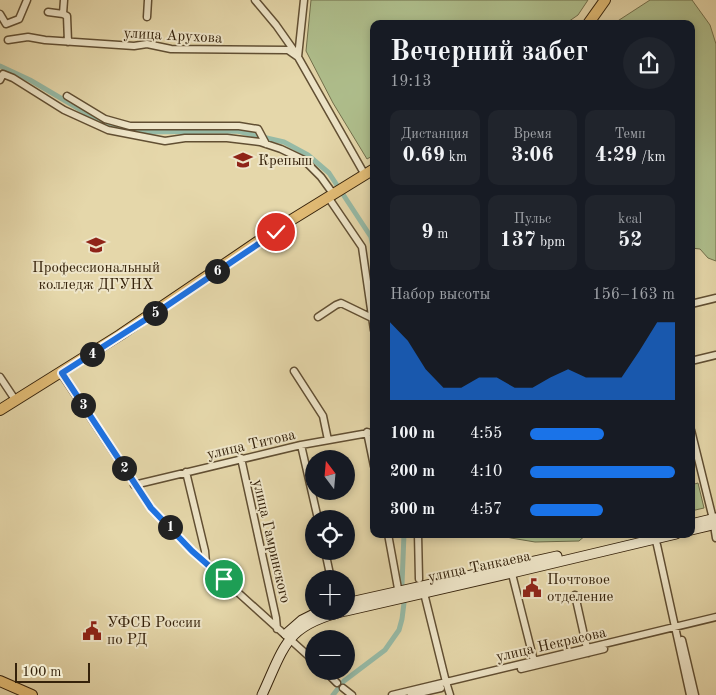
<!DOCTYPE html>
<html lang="ru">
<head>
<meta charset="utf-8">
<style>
  :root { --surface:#171b24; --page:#20242c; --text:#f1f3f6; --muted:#9ea1a6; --accent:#1a73e8 }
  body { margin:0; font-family:"Old Standard TT",serif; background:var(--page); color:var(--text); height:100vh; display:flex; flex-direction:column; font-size:19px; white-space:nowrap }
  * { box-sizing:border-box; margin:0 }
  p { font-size:16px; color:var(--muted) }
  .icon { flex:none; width:28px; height:28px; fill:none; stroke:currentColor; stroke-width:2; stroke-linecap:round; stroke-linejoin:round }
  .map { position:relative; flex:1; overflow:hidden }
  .panel { position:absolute; left:370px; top:20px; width:325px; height:518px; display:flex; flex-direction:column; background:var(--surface); border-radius:10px; box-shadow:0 2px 8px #0003 }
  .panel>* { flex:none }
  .needle { width:32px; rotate:344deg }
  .buttons { position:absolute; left:305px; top:450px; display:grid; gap:10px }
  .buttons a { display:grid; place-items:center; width:50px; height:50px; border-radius:50%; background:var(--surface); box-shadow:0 2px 8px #0003; font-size:25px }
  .scale { position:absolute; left:15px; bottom:12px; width:75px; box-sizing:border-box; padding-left:5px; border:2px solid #35220b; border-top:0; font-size:14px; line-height:18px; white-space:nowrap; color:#35220b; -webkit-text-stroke:4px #eee5c8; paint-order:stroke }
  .pin { position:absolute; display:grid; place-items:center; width:42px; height:42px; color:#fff; margin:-21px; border:2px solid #fff; border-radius:50%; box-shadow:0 1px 5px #0007 }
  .km { position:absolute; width:25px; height:25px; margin:-12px; border-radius:50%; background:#222; color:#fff; font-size:14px; line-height:25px; text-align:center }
  .round { display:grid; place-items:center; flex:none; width:52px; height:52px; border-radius:26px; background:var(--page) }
  .head { display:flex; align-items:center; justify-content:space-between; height:85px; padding:0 20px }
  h1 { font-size:28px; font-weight:800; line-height:38px }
  .metrics { display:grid; grid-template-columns:repeat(3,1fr); gap:8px; height:85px; padding:5px 20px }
  .metrics div { display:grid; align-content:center; border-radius:10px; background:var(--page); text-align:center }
  .metrics b { font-size:21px; font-weight:800 }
  .metrics small { font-size:14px; font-weight:400 }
  .metrics p { font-size:14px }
  .chart { height:140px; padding:10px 20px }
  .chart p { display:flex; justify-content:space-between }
  .chart svg { width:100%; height:90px; margin-top:5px; fill:var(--accent); opacity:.7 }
  ul { padding:0 20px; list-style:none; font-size:16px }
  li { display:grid; grid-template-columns:80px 60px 1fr; align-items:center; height:38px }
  li i { height:12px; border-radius:6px; background:var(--accent) }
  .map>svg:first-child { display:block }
</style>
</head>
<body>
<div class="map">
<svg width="716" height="695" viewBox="0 0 716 695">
  <rect width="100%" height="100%" fill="#e5d7aa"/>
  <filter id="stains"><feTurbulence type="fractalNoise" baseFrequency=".004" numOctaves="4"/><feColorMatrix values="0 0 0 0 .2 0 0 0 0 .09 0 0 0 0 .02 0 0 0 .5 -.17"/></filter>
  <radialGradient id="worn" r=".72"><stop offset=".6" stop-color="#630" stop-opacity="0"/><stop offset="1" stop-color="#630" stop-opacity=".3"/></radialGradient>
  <!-- green -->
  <path fill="#afbf8d" stroke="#72704c" d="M311,0H588L578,15L565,24H374V155L367,159L333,103L306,51Z
    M650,0H692L710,25L716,44V261L708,258L700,249L691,248V24H613Z
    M698,483L704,508L691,511V485Z
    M495,534H587L579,541L535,542L511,538Z"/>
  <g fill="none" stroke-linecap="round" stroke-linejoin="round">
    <!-- canal -->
    <path stroke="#96baa6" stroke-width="5" d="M0,66L30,80L103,123L142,132L237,131L284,142L308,155L329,173L371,237L374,252
      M333,695L344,681L385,650L399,630L402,619L404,603L402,584L404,534"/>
    <!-- minor casing -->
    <g stroke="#614f33" stroke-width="9">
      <path id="minor" d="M255,0L276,25L295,52
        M48,12L63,14L67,16L68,42
        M0,14L6,24L19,19L27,0
        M63,14L64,0
        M147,17L148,0
        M8,40L28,37L45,40L134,46L147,44L171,49L288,50L298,57L365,175
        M298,57L304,0
        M0,80L3,74L13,78L64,110L108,130L165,141L185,138H227L260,142L281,149L304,160L321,177L334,195
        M67,96L105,119L130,126H239L258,129L266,144
        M328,197L362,247L374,330
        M691,304L716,298
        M318,317L336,305L341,303L372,318
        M691,361L716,355
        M294,371L323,416L328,440
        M61,373L151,508L192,551L314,661
        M0,377L16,401
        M691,430L713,519L716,538
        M367,432L374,466
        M301,445L318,519
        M241,458L276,618L277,629
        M186,472L205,551L206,563
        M134,485L301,445L374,432
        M388,534L399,594
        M418,534L419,579
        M653,534L657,545L690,695
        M325,551L331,579
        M511,570L535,665
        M423,589L446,682L450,695
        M575,595L588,653
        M682,640L695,695
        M521,669L604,649
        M325,671L337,683
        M343,688L352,695
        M392,695L716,617
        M411,695L441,688"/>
    </g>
    <!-- secondary casing -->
    <g stroke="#35220b" stroke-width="11">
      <path id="secondary" d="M691,524L716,518
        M691,530L716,524
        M346,603L557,556
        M346,611L512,573L676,534
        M286,634L302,620L320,611
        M262,695C285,645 286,625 345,611"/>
    </g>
    <!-- primary casing -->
    <g stroke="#35220b" stroke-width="12">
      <path id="primary" d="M588,24L605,0
        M0,410L120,335L275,230L374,169
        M0,681L32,695"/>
    </g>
    <!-- minor -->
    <use href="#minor" stroke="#eee5c8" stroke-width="6"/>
    <!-- secondary -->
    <use href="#secondary" stroke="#eee5c8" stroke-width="9"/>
    <!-- primary -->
    <use href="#primary" stroke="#e2bc75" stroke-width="10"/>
  </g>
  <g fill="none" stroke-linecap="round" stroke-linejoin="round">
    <!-- route casing -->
    <g stroke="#fff" stroke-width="10">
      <path id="route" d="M224,579L192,551L151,508L62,373L162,309L276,232"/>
    </g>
    <!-- route -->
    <use href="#route" stroke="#1a73e8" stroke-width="6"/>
  </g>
  <!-- icons -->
  <defs>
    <g id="school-bare" transform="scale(1.5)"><path d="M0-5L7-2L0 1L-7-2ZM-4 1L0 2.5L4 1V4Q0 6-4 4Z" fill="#8f2418" stroke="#eee5c8" stroke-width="2.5" paint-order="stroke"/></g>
    <g id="university-bare" transform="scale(1.5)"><path d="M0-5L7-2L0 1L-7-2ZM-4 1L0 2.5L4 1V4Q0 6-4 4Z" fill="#8f2418" stroke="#eee5c8" stroke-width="2.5" paint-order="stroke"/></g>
    <g id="civic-bare" transform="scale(1.5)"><path d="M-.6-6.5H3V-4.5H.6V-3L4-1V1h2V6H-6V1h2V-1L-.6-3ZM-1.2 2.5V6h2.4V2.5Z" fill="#8f2418" stroke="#eee5c8" stroke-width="2.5" paint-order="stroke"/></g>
  </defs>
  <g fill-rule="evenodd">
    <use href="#school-bare" x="243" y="160"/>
    <use href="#university-bare" x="96" y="245"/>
    <use href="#civic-bare" x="532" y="588"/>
    <use href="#civic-bare" x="92" y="631"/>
  </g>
  <g text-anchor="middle" stroke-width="4" stroke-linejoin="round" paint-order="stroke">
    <!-- street labels -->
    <g font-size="15" fill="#35220b" stroke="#eee5c8">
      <text transform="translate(173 35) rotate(3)" y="5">улица Арухова</text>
      <text transform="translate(251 444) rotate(-13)" y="5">улица Титова</text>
      <text transform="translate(272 541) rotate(77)" y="5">улица Гамринского</text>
      <text transform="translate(479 566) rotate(-12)" y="5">улица Танкаева</text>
      <text transform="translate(551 644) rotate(-13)" y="5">улица Некрасова</text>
    </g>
    <!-- poi labels -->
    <g font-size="15" fill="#35220b" stroke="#eee5c8" text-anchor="start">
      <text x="258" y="165">Крепыш</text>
      <text x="96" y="272" text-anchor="middle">Профессиональный<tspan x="96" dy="17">колледж ДГУНХ</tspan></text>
      <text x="547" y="584">Почтовое<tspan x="547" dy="17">отделение</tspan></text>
      <text x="107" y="627">УФСБ России<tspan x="107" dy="17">по РД</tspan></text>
    </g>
  </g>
  <rect width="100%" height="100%" filter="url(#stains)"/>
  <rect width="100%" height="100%" fill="url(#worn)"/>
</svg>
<div class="buttons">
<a><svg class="needle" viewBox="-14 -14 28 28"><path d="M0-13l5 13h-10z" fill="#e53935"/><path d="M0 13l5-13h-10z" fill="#9ea1a6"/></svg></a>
<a><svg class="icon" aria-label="locate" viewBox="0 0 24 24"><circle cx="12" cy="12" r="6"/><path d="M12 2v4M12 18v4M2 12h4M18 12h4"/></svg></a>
<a>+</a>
<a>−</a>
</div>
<div class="scale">100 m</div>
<div class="pin" style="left:224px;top:579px;background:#1e9e55"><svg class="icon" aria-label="arrive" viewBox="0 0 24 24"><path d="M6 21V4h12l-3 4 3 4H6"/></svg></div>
<div class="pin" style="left:276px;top:232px;background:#d93025"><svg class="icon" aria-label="check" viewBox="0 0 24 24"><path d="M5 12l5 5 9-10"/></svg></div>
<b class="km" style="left:170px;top:527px">1</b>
<b class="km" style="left:124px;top:468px">2</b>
<b class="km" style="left:83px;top:405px">3</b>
<b class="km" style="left:92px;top:354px">4</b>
<b class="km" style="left:155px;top:313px">5</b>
<b class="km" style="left:217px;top:271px">6</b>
<section class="panel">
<div class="head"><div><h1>Вечерний забег</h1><p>19:13</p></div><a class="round"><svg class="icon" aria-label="share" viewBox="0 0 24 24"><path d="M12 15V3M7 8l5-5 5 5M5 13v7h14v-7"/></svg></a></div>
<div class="metrics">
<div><p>Дистанция</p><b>0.69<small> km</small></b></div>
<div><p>Время</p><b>3:06</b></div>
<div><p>Темп</p><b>4:29<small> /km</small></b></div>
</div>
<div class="metrics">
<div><b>9<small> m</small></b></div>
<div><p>Пульс</p><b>137<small> bpm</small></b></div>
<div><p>kcal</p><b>52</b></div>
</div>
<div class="chart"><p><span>Набор высоты</span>156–163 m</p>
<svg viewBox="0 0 160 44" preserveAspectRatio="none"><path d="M0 44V6L10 15L20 29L30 38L40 38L50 33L60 33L70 38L80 38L90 33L100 29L110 33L120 33L130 33L140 20L150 6L160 6V44z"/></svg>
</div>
<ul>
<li><b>100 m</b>4:55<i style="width:51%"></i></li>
<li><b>200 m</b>4:10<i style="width:100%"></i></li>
<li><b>300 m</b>4:57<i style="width:50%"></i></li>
</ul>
</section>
</div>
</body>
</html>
